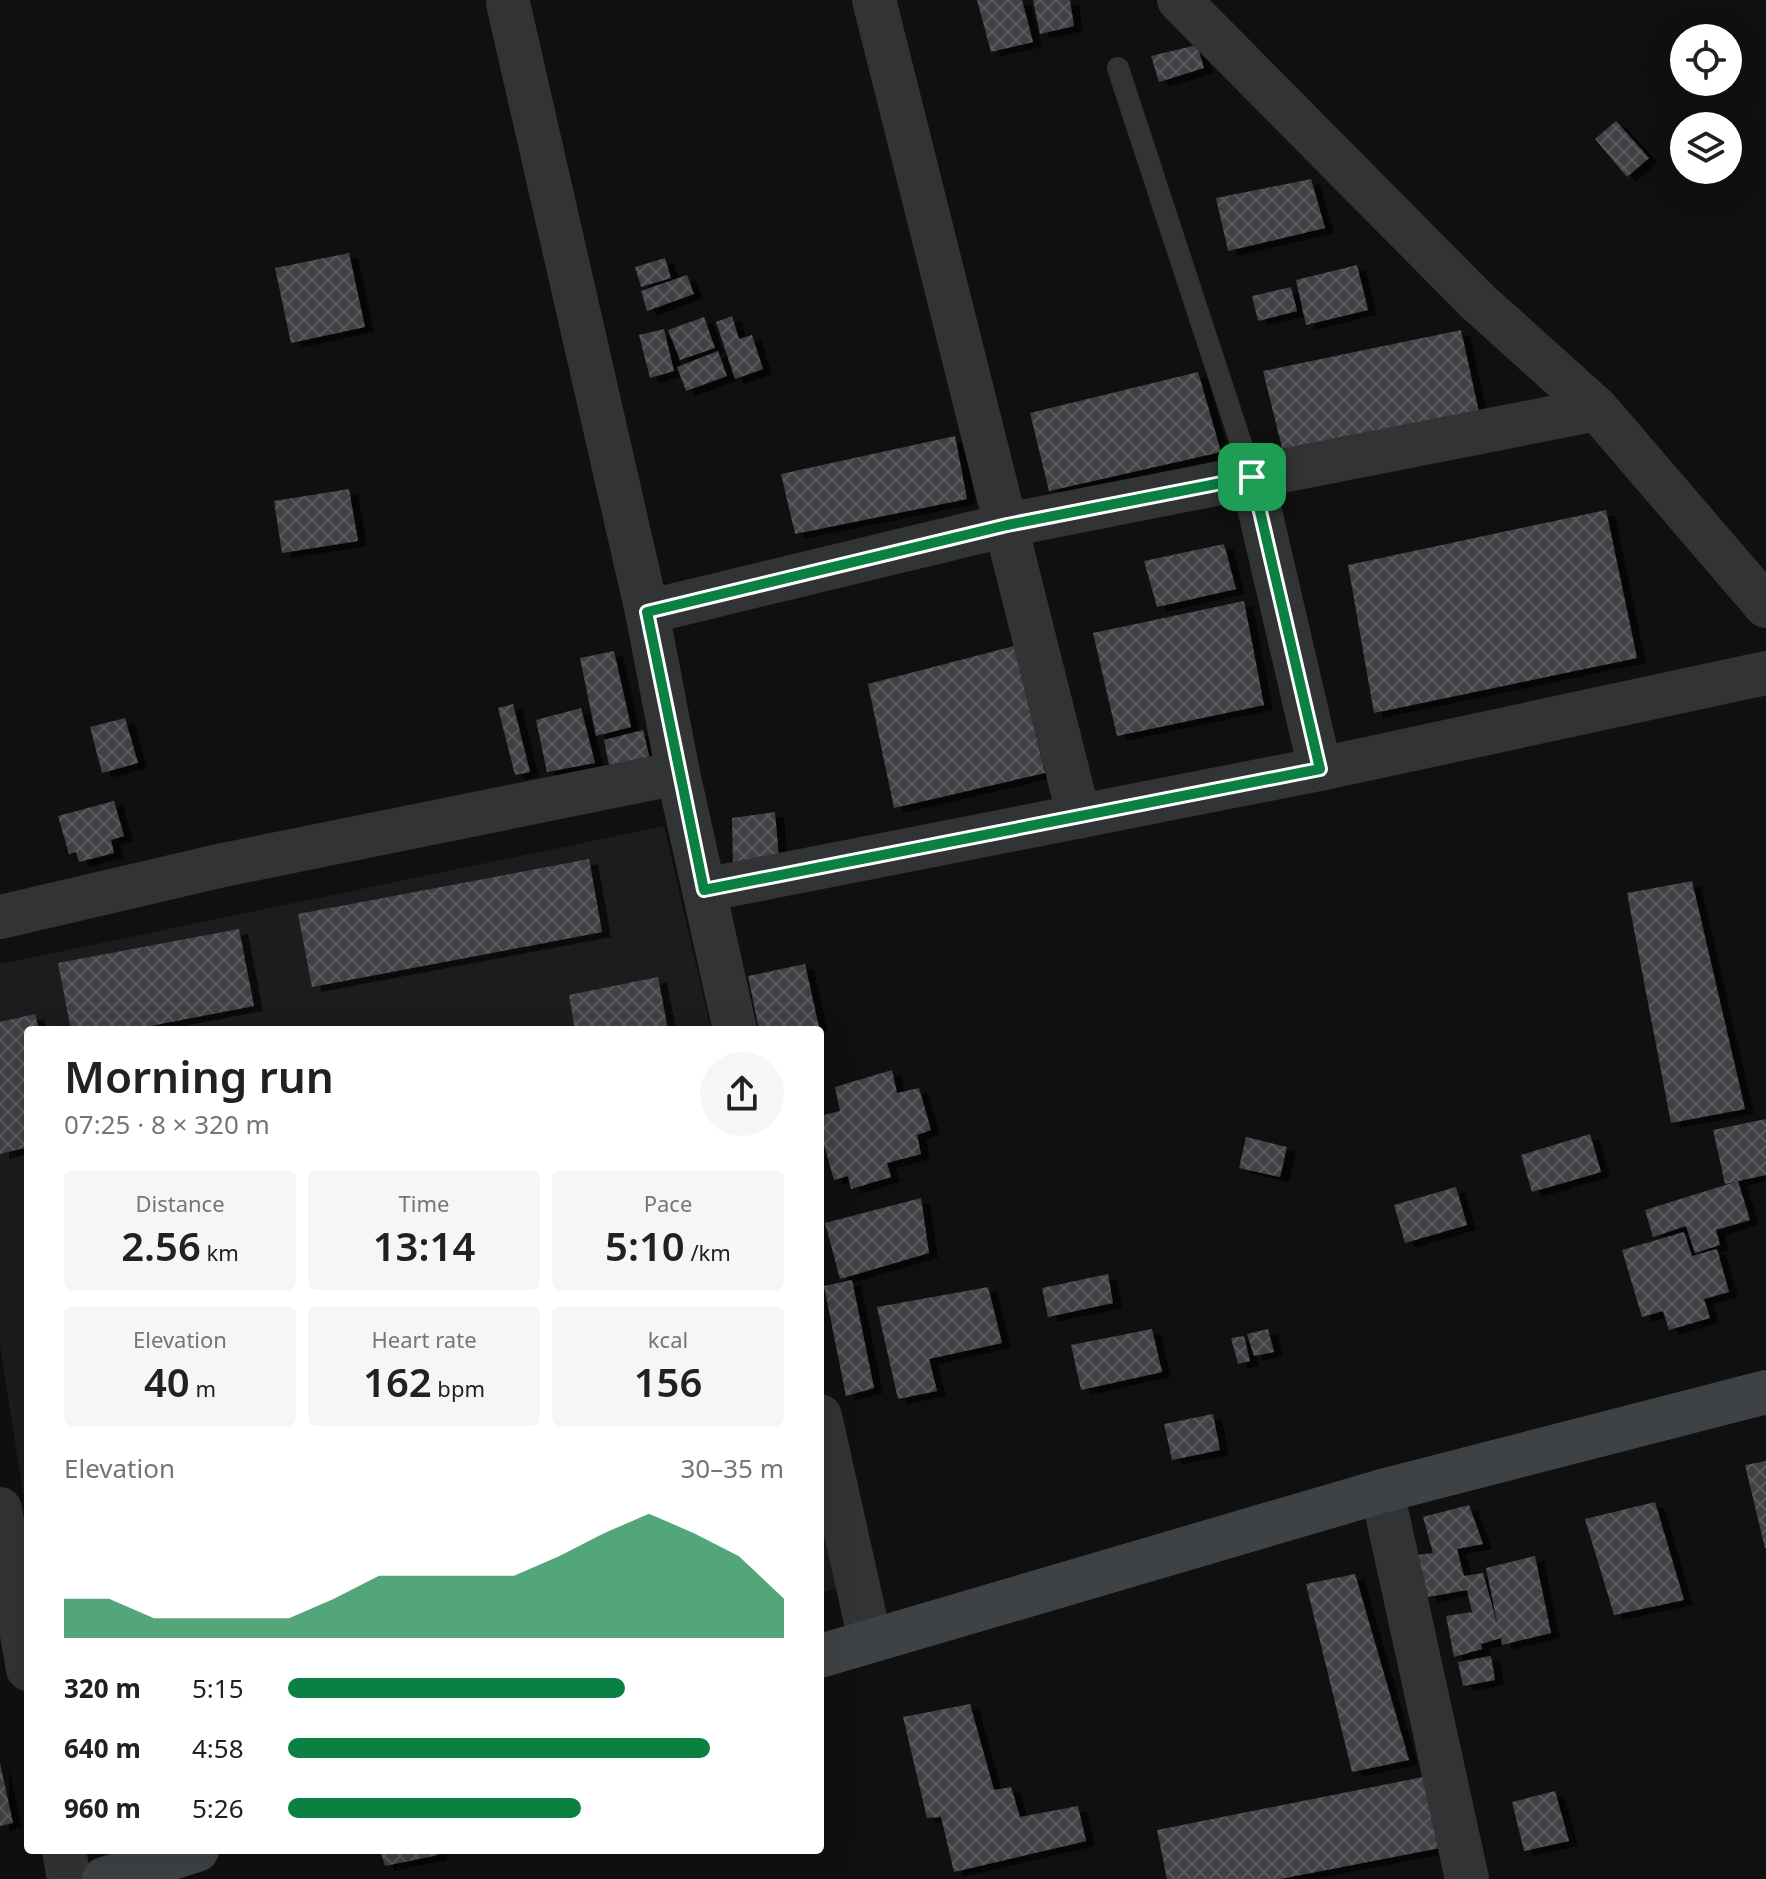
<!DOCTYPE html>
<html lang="en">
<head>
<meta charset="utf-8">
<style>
  :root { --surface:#fff; --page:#f6f6f6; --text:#202124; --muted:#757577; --accent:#0b8043 }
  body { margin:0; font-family:"Noto Sans",sans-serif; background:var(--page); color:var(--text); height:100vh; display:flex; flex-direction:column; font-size:30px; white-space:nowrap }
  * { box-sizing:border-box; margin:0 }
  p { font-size:26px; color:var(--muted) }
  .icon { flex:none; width:44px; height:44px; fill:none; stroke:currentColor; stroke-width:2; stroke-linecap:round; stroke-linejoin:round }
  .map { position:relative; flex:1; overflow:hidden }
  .panel { position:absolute; left:24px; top:1026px; width:800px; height:828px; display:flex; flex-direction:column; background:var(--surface); border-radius:8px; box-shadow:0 8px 32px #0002 }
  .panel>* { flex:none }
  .controls { position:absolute; left:1670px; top:24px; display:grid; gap:16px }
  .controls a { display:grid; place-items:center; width:72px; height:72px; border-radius:50%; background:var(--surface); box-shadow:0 8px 32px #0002; font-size:40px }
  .pin { position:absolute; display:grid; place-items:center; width:68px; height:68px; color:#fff; margin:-34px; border-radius:16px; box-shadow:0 4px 12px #0006 }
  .round { display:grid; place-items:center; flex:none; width:84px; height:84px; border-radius:42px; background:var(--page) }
  .overview { display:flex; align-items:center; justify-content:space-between; height:136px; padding:0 40px }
  h1 { font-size:44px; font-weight:600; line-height:60px }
  .figures { display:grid; grid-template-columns:repeat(3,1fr); gap:12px; height:136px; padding:8px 40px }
  .figures div { display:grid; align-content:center; border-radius:8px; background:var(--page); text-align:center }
  .figures b { font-size:40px; font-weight:600 }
  .figures small { font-size:22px; font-weight:400 }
  .figures p { font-size:22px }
  .chart { height:224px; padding:16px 40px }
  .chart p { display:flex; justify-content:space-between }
  .chart svg { width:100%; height:144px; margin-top:8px; fill:var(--accent); opacity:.7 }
  ul { padding:0 40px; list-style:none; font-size:26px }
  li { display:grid; grid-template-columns:128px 96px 1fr; align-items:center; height:60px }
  li i { height:20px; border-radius:10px; background:var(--accent) }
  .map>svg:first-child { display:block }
</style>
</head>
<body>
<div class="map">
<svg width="1766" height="1879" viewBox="0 0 1766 1879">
  <defs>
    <pattern id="building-cross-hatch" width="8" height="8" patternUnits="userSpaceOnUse" patternTransform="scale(2)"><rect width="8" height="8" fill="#3f4144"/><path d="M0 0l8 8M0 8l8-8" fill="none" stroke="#585a5c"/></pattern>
    <filter id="shadow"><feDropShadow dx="9" dy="5" stdDeviation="0" flood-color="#0009"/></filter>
  </defs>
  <rect width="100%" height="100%" fill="#101011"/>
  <!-- built -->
  <path fill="#1c1c1e" d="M664,826L711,1030H28V1525L0,1345V964Z
    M820,1514L837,1588L820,1593Z"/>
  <!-- building -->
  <path fill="url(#building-cross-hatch)" filter="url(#shadow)" d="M977,0H1022L1033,42L991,52Z
    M1033,0H1070L1074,26L1040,34Z
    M1197,45L1204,68L1159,82L1151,56Z
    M1616,121L1649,158L1627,177L1595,139Z
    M1311,179L1325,228L1228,251L1216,198Z
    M349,253L365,327L291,343L275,268Z
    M665,258L671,278L641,287L635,267Z
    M1357,265L1368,310L1306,325L1296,280Z
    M687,275L694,294L647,311L641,291Z
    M1291,287L1297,311L1258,321L1252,296Z
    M732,316L739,339L752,335L763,369L735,379L716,322Z
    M704,317L715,348L680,360L668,330Z
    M664,329L674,371L650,378L639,335Z
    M1461,330L1480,417L1285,460L1263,371Z
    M718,351L727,376L686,391L677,367Z
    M1198,372L1221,452L1049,491L1030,413Z
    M955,436L967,499L795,534L781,474Z
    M349,489L358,541L282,553L274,501Z
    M1606,510L1637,658L1374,713L1348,565Z
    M1224,544L1236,589L1157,607L1144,561Z
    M1244,601L1264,705L1117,736L1093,633Z
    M1014,646L1045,773L894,808L868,684Z
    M614,651L631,727L596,736L580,658Z
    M513,704L530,772L515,775L498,708Z
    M581,708L595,763L547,772L536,720Z
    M125,718L138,763L102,773L90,727Z
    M643,730L654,777L609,765L604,740Z
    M114,801L124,836L111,840L114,853L79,862L76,852L69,854L58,816Z
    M775,812L779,859L733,868L732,818Z
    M589,859L602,932L312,987L298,914Z
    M1692,881L1745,1109L1671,1123L1627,893Z
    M239,929L254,1006L129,1030H71L58,963Z
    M805,964L819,1027L759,1030L748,976Z
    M658,977L668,1030H575L569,995Z
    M35,1014L39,1030H28V1147L0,1154V1022Z
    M892,1070L897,1093L919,1088L931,1130L917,1135L921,1154L887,1163L891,1177L851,1189L848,1176L834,1180L820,1131V1116L840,1111L835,1087Z
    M1766,1119V1175L1738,1181L1750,1220L1716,1230L1720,1245L1695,1253L1686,1226L1653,1237L1645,1210L1735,1182L1725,1184L1713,1130Z
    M1590,1134L1601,1172L1532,1192L1521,1155Z
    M1246,1137L1287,1147L1280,1177L1239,1168Z
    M1456,1187L1467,1225L1405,1243L1394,1205Z
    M921,1198L929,1253L840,1279L825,1223Z
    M1684,1232L1692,1256L1717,1249L1729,1292L1704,1299L1710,1318L1669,1330L1663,1311L1642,1317L1622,1250Z
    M1108,1274L1113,1303L1048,1317L1042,1288Z
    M852,1280L874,1388L846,1396L824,1286Z
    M988,1287L1002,1343L929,1359L937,1391L898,1399L877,1307Z
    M1152,1329L1162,1372L1081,1390L1071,1345Z
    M1268,1329L1274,1352L1254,1356L1247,1334Z
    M1244,1336L1250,1361L1238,1364L1231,1338Z
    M1213,1414L1220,1450L1172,1460L1164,1424Z
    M1766,1461V1548H1765L1745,1465Z
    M1655,1502L1684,1600L1614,1615L1585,1519Z
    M1469,1505L1483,1544L1457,1549L1464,1576L1483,1573L1498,1627L1486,1568L1535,1556L1551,1633L1502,1645L1501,1638L1481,1644L1482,1649L1454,1657L1446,1616L1472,1612L1467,1590L1428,1597L1418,1555L1433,1553L1423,1517Z
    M1355,1574L1409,1760L1352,1772L1306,1584Z
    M1491,1656L1495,1680L1463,1686L1458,1662Z
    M970,1704L994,1790L1011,1787L1020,1817L1078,1806L1086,1841L954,1872L941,1817L927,1818L903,1717Z
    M0,1763L13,1823L0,1826Z
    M1423,1777L1440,1848L1280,1879H1167L1157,1830Z
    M1555,1791L1569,1841L1524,1851L1512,1802Z
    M380,1850H437L438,1855L385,1866Z"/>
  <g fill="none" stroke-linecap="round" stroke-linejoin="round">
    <!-- service -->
    <path stroke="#313335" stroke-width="22" d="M1118,68L1252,477"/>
    <!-- minor -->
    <path stroke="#313335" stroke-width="44" d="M874,0L1079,817
      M1179,0L1478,302L1597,409L1766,606
      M508,3L647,612L678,773L735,1030
      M1252,477L1320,769
      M647,612L1007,525L1597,409
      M704,890L1320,769L1766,673
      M0,917L223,865L678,773
      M820,1416L870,1640
      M1382,1491L1467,1879
      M0,1509L28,1669
      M64,1850L69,1879"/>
    <!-- secondary -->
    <path stroke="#3f4245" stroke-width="44" d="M820,1656L1382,1491L1766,1392
      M104,1879L197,1850"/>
  </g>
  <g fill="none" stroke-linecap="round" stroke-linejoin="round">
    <!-- route casing -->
    <g stroke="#fff" stroke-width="16">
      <path id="route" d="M1252,477L1320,769L704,890L647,612L1007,525Z"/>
    </g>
    <!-- route -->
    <use href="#route" stroke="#0b8043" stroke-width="10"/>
  </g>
</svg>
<div class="controls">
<a><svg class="icon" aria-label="locate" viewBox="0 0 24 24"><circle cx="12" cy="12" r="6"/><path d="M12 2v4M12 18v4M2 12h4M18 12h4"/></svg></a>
<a><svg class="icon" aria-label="layers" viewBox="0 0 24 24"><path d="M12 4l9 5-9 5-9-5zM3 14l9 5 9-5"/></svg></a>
</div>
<div class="pin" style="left:1252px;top:477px;background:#1e9e55"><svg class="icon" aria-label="arrive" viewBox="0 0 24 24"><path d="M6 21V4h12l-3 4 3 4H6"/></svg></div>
<section class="panel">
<div class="overview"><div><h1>Morning run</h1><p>07:25 · 8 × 320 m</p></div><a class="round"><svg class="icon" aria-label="share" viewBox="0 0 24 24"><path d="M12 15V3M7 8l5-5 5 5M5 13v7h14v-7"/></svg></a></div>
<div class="figures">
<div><p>Distance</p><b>2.56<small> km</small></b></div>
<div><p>Time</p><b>13:14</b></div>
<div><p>Pace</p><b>5:10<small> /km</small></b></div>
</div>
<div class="figures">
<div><p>Elevation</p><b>40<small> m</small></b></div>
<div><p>Heart rate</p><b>162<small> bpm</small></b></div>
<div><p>kcal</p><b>156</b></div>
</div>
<div class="chart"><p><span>Elevation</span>30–35 m</p>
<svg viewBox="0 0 160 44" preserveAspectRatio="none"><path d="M0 44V32L10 32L20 38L30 38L40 38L50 38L60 32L70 25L80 25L90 25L100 25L110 19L120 12L130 6L140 12L150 19L160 32V44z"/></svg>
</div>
<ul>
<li><b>320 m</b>5:15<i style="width:68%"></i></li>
<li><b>640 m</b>4:58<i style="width:85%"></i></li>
<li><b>960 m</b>5:26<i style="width:59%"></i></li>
</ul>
</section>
</div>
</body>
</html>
